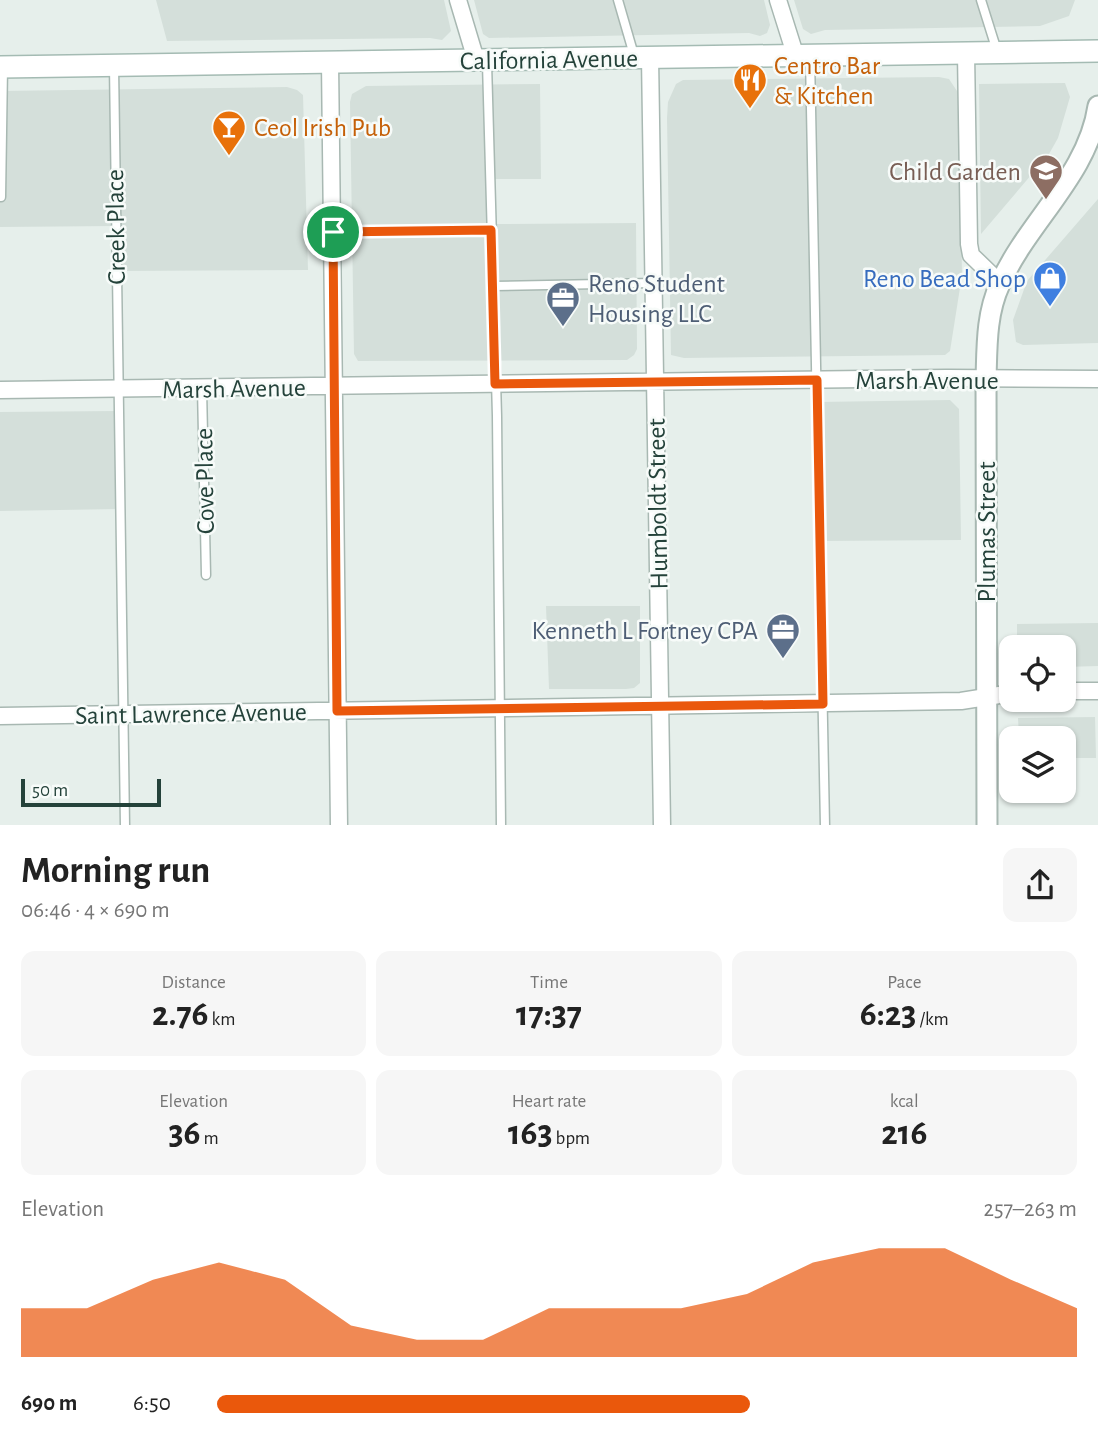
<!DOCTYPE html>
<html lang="en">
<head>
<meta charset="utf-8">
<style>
  :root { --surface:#fff; --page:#f6f6f6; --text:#222; --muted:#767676; --accent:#ea580c }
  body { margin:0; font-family:"Alegreya Sans",sans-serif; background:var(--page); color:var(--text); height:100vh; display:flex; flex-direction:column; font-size:26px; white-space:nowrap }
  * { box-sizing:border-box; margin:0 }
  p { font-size:23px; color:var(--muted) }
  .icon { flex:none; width:38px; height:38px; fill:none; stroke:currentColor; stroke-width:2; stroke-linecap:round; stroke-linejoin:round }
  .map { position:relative; height:825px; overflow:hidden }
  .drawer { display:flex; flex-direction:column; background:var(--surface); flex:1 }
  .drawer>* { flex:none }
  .buttons { position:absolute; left:999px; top:635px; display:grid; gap:14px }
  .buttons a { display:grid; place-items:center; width:77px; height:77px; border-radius:14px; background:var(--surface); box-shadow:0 2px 5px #0004; font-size:35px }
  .scale { position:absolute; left:21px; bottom:18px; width:140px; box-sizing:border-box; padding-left:7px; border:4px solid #24423a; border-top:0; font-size:19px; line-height:24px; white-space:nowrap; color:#24423a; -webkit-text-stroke:5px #f7fbf9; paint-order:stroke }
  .pin { position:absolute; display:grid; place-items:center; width:60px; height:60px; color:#fff; margin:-30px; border:4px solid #fff; border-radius:50%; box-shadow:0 2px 7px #0007 }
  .round { display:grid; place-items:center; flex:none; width:74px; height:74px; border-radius:14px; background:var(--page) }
  .summary { display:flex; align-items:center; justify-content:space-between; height:119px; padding:0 21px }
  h1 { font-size:38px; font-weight:700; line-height:52px }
  .figures { display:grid; grid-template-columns:repeat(3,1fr); gap:10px; height:119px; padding:7px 21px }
  .figures div { display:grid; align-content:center; border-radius:14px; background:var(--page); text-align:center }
  .figures b { font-size:35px; font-weight:700 }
  .figures small { font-size:19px; font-weight:400 }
  .figures p { font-size:19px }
  .chart { height:196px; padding:14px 21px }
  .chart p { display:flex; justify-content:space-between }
  .chart svg { width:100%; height:126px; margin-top:7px; fill:var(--accent); opacity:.7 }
  ul { padding:0 21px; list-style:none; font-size:23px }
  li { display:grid; grid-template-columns:112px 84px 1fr; align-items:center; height:52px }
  li i { height:18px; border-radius:9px; background:var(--accent) }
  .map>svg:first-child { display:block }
</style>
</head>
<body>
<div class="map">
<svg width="1098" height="826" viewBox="0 0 1098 826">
  <rect width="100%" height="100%" fill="#e6efeb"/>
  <!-- built -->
  <path fill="#d4dfda" d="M156,0H444L451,31L442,40L430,38L167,41Z
    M474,0H764L770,25L767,33L760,36L749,33L489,38L483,34Z
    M794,0H1075L1069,16L1040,26L825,30L811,34L803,29Z
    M939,77L949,79L959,94L962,275L950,351L945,355L684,358L671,355L667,118L668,102L676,84L683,80Z
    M1065,83L1070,97L1058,138L1049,154L981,234L979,84Z
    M540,84L541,179H490L492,224L636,223L637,349L634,355L627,360L358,361L354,354L350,102L352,94L366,86Z
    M287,87L297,90L303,95L308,270L115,271V226L0,227V91Z
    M1098,199V343L1023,345L1016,342L1013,320L1027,281Z
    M950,400L959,409L961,540L820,541L818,402Z
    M117,411L119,509L0,511V412Z
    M546,606H640V683L634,688L626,689H549Z
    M1098,623V666L1064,667V648L1017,647V624Z
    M1095,717L1096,758H1064V738H1019L1018,718Z"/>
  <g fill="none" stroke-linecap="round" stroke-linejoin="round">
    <!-- service casing -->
    <g stroke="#a8b8b2" stroke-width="11">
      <path id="service" d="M618,0L634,55
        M981,0L997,51
        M810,57L825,826
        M487,63L497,416L501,826
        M114,66L125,826
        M1,197L3,67
        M333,232L491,230
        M493,286L654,283
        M202,388L206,575"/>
    </g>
    <!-- minor casing -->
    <g stroke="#a8b8b2" stroke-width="19">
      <path id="minor" d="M458,0L476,60
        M778,0L795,54
        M966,53L969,244L971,255L1000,283
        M650,57L662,826
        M330,62L339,826
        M0,390L947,378L1098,379
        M1064,691H1098
        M0,716L961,701L1012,693"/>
    </g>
    <!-- tertiary casing -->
    <g stroke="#a8b8b2" stroke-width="23">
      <path id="tertiary" d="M987,826L986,380C987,347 986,314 1000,284C1027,222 1088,175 1098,106"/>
    </g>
    <!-- secondary casing -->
    <g stroke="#a4bbb3" stroke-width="24">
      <path id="secondary" d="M0,67L1098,51"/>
    </g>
    <!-- service -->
    <use href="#service" stroke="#fff" stroke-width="8"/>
    <!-- minor -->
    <use href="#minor" stroke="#fff" stroke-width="16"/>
    <!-- tertiary -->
    <use href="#tertiary" stroke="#fff" stroke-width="19"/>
    <!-- secondary -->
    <use href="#secondary" stroke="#fff" stroke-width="21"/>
  </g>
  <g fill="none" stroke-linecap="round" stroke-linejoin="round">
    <!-- route casing -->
    <g stroke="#fff" stroke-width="14">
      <path id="route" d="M491,230L495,384L817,380L823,704L337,711L333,232Z"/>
    </g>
    <!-- route -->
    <use href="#route" stroke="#ea580c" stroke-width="9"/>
  </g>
  <!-- icons -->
  <defs>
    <g id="restaurant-pin" transform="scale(1.75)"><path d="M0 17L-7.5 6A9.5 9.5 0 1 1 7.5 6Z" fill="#e8710a" stroke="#f7fbf9"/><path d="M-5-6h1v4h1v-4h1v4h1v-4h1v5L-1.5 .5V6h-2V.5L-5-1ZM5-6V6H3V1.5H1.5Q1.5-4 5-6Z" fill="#fff"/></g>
    <g id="bar-pin" transform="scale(1.75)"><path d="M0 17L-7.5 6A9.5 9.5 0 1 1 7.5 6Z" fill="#e8710a" stroke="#f7fbf9"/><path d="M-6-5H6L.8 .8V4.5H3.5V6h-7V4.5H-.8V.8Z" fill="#fff"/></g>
    <g id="school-pin" transform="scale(1.75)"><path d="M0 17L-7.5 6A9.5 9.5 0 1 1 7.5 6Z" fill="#8d6e63" stroke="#f7fbf9"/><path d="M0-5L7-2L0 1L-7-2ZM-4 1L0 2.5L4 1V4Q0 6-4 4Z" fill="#fff"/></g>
    <g id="shop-pin" transform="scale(1.75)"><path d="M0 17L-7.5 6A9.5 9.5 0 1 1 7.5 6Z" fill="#3f7fe0" stroke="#f7fbf9"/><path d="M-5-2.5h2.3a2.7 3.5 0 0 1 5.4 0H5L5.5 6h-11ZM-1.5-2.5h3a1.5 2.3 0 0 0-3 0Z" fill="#fff"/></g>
    <g id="office-pin" transform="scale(1.75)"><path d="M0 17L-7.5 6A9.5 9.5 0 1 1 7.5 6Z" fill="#5c6f8a" stroke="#f7fbf9"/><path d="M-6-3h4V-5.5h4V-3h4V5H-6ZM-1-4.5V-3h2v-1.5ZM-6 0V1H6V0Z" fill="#fff"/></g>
  </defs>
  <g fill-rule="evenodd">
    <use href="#restaurant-pin" x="750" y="80"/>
    <use href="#bar-pin" x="229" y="127"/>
    <use href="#school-pin" x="1046" y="171"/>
    <use href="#shop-pin" x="1050" y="278"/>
    <use href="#office-pin" x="563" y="298"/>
    <use href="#office-pin" x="783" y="630"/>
  </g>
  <g text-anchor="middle" stroke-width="5" stroke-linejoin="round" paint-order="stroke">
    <!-- street labels -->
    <g font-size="26" fill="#24423a" stroke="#f7fbf9">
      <text transform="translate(549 59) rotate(-1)" y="9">California Avenue</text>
      <text transform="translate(115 227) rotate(-91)" y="9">Creek Place</text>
      <text x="927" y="389">Marsh Avenue</text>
      <text transform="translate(234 388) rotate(-1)" y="9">Marsh Avenue</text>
      <text transform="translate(204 481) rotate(-91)" y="9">Cove Place</text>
      <text transform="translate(657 504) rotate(-91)" y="9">Humboldt Street</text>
      <text transform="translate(986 532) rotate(-90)" y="9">Plumas Street</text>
      <text transform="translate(191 713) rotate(-1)" y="9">Saint Lawrence Avenue</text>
    </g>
    <!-- food labels -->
    <g font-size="26" fill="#c56008" stroke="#f7fbf9" text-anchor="start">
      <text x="774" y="74">Centro Bar<tspan x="774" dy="30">&amp; Kitchen</tspan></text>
      <text x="254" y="136">Ceol Irish Pub</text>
    </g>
    <!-- education labels -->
    <g font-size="26" fill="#785e54" stroke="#f7fbf9" text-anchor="end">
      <text x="1021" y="180">Child Garden</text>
    </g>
    <!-- shop labels -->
    <g font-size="26" fill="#366cbe" stroke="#f7fbf9" text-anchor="end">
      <text x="1026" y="287">Reno Bead Shop</text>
    </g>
    <!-- service labels -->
    <g font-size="26" fill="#4e5e75" stroke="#f7fbf9" text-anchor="start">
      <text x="588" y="292">Reno Student<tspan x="588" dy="30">Housing LLC</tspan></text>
      <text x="758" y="639" text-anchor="end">Kenneth L Fortney CPA</text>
    </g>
  </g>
</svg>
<div class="buttons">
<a><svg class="icon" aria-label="locate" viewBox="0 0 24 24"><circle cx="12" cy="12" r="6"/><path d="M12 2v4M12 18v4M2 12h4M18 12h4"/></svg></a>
<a><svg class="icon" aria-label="layers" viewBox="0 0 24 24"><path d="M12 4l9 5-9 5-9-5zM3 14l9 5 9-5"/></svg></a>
</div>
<div class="scale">50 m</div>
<div class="pin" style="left:333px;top:232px;background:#1e9e55"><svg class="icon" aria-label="arrive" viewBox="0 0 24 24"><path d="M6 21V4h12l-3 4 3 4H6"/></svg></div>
</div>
<section class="drawer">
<div class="summary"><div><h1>Morning run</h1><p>06:46 · 4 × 690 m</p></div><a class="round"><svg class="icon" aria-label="share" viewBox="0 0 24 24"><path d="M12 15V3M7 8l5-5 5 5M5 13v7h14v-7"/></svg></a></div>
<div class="figures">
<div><p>Distance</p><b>2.76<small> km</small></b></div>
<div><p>Time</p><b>17:37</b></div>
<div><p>Pace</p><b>6:23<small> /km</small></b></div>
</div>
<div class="figures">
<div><p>Elevation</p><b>36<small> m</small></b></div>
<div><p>Heart rate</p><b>163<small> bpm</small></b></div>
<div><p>kcal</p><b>216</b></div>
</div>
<div class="chart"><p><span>Elevation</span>257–263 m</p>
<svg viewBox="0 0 160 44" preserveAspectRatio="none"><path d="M0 44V27L10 27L20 17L30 11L40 17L50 33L60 38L70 38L80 27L90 27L100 27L110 22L120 11L130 6L140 6L150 17L160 27V44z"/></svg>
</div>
<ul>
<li><b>690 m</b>6:50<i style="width:62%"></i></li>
</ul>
</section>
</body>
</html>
